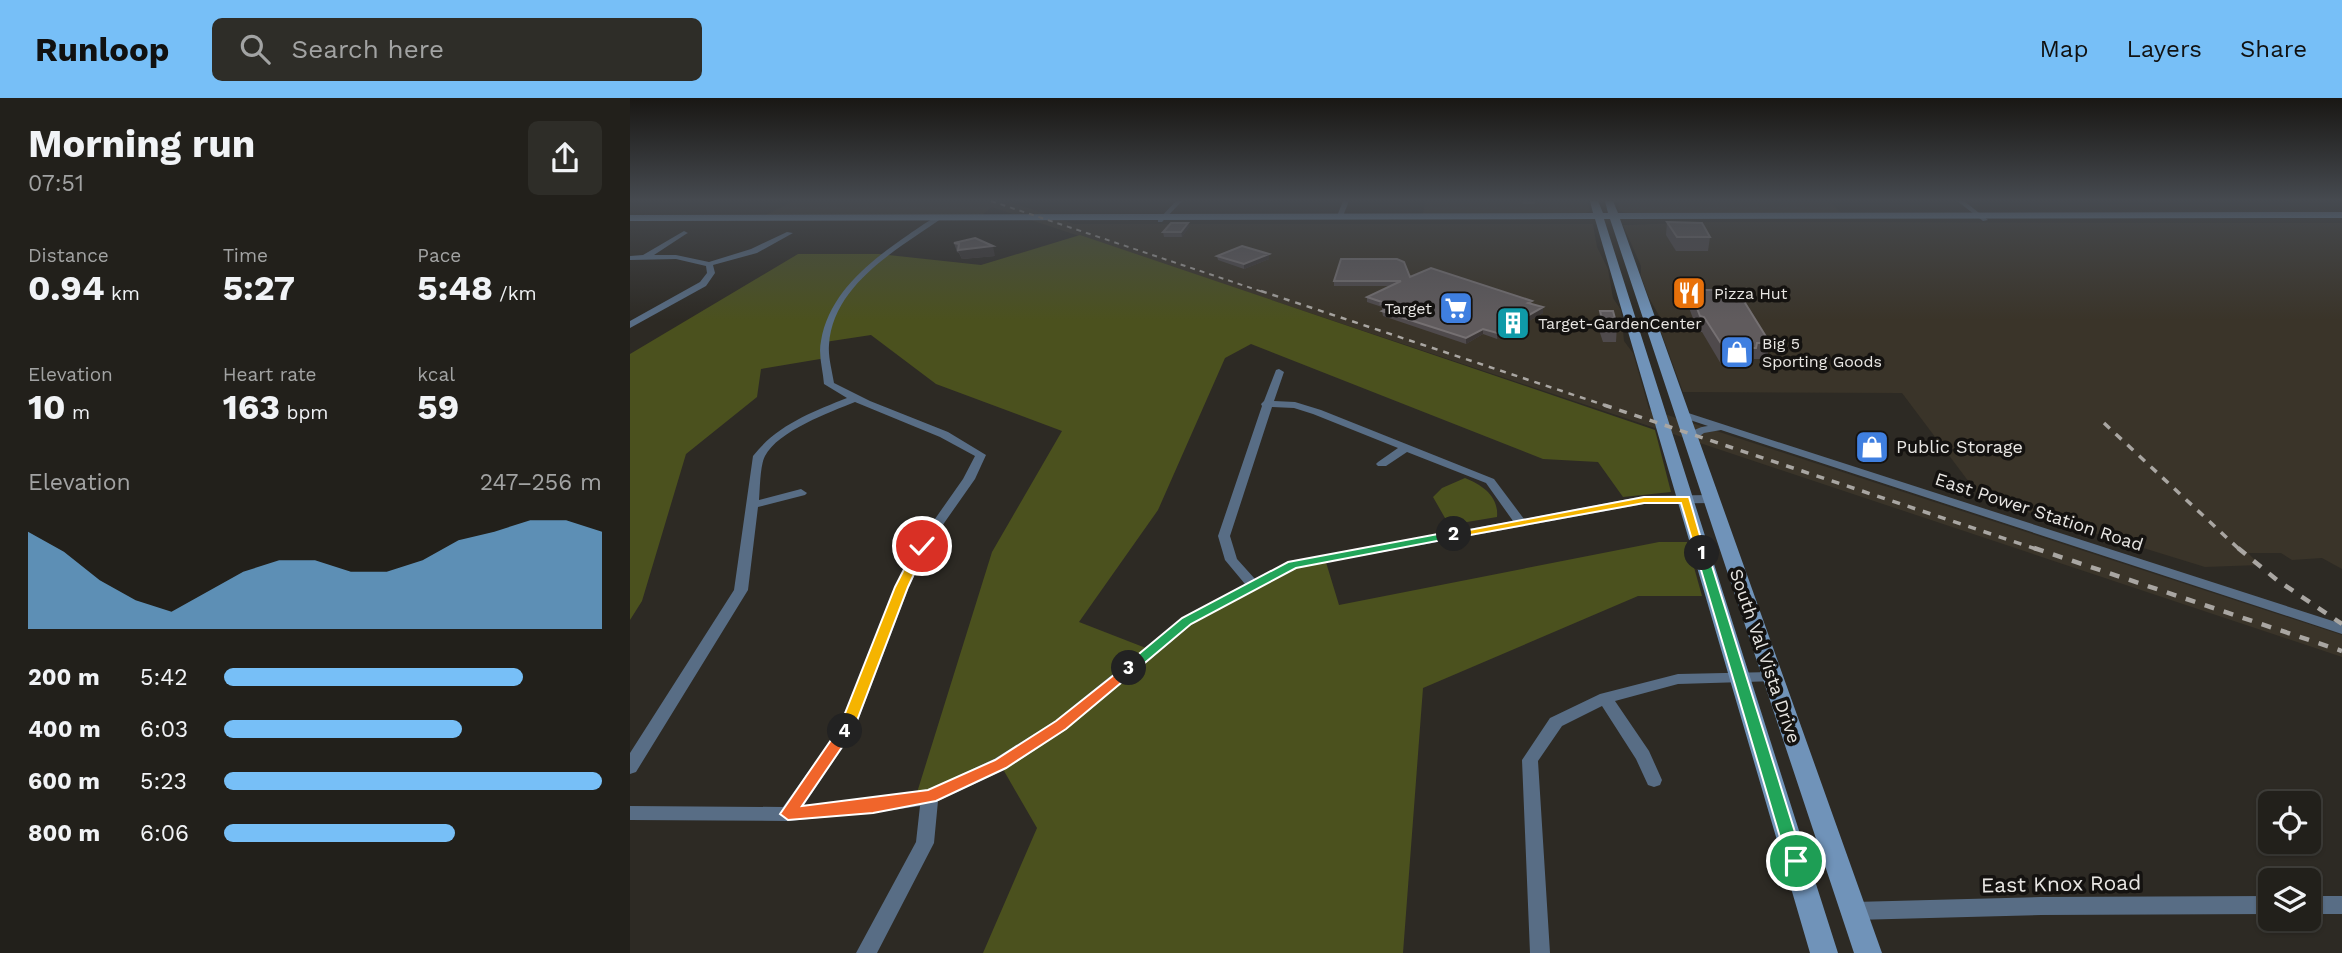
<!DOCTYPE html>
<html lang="en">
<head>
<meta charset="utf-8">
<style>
  :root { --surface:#22201b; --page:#2e2d28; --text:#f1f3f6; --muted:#a2a3a3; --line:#3f3e3a; --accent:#77bff7 }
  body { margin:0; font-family:"Work Sans",sans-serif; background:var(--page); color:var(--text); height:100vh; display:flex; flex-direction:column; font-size:26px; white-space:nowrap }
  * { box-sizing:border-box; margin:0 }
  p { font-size:23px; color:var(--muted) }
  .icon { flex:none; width:38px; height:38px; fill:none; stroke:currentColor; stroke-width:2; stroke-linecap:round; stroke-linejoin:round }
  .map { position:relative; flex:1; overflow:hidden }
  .panel { display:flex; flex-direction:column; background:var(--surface); width:630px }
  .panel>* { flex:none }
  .tools { position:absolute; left:1628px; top:693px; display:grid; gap:14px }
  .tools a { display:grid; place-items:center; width:63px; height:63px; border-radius:10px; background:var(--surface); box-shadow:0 2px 5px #0004,0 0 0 2px var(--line); font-size:35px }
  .pin { position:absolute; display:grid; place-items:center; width:60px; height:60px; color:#fff; margin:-30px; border:4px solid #fff; border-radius:50%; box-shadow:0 2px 7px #0007 }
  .km { position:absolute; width:35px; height:35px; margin:-18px; border-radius:50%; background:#222; color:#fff; font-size:19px; line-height:35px; text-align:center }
  .round { display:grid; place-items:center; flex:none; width:74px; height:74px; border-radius:10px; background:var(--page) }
  .summary { display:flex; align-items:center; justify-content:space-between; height:119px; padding:0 28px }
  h1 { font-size:38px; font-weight:700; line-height:52px }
  .stats { display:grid; grid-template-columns:repeat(3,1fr); gap:10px; height:119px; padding:7px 28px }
  .stats div { display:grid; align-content:center }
  .stats b { font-size:35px; font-weight:700 }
  .stats small { font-size:19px; font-weight:400 }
  .stats p { font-size:19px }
  .chart { height:196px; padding:14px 28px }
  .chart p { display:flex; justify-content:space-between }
  .chart svg { width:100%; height:126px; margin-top:7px; fill:var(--accent); opacity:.7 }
  ul { padding:0 28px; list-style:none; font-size:23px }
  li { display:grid; grid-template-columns:112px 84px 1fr; align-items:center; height:52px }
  li i { height:18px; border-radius:9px; background:var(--accent) }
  header { display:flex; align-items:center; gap:42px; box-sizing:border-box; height:98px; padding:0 35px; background:var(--accent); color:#111 }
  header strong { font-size:33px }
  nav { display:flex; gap:38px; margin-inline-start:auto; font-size:24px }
  .search { width:490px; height:63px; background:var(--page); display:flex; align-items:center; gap:18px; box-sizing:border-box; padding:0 24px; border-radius:10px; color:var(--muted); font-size:26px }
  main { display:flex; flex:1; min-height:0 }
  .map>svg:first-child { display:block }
</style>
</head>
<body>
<header>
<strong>Runloop</strong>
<div class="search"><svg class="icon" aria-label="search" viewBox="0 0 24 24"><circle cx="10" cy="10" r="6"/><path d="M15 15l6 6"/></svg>Search here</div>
<nav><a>Map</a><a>Layers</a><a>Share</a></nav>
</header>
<main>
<section class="panel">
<div class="summary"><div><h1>Morning run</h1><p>07:51</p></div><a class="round"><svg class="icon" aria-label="share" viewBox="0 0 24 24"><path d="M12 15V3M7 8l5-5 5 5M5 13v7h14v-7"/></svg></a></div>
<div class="stats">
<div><p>Distance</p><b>0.94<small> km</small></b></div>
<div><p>Time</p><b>5:27</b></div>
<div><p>Pace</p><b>5:48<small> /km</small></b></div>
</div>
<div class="stats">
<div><p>Elevation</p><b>10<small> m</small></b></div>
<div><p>Heart rate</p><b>163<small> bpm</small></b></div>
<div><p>kcal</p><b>59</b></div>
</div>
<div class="chart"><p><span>Elevation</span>247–256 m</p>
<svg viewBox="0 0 160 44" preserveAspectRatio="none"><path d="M0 44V10L10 17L20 27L30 34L40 38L50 31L60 24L70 20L80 20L90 24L100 24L110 20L120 13L130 10L140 6L150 6L160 10V44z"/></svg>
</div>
<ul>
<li><b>200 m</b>5:42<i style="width:79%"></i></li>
<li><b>400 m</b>6:03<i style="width:63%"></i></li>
<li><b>600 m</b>5:23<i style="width:100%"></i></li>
<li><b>800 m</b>6:06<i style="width:61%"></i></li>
</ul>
</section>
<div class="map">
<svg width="1712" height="855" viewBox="0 0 1712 855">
  <rect width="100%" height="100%" fill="#2d2a24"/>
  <!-- built -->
  <path fill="#3a3429" d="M163,103H378L444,126H963L967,149L978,171L983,200L991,212L994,243L1003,255L1019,311L1712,537V559L362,109L352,117L134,118Z
    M795,103H957L960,113L954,116H793Z
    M987,103H1199L1212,116L997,115L989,113Z
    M1081,124L1712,125V471L1692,460L1662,462L1651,455H1618L1630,467L1575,469L1351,400L1272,295L1053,294L1031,234V221L1019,200L1011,178V168L993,127Z"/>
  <!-- green -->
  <path fill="#4b511e" d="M450,137L1025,332L1041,394L993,399L968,364L913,361L621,246L595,260L528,412L449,524L521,552C570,512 632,472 695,461L709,507L1029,444H1057L1072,498H1008L793,590L773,855H353L407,730L370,666L285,701L362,454L432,333L306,286L241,237L195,244L196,260L131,271L127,299L56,356L12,503L0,522V256L168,156H249L351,167Z
    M835,380C852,387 869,398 867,419L819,427L803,399L812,390Z"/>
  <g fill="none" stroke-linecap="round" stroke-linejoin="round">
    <!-- street -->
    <path fill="#586d85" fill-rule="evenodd" d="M546,103H552L532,124H528V122Z
      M713,103H719L713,118L710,120L707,118Z
      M1327,103H1334L1358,122L1353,123Z
      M310,117L313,119L312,120C268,151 203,186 199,247C198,259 202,272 204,285L240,303L318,334L356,357L345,381L298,448L279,489L224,633L174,707L243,701L298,692L364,661L425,623L552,520L615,486L595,462L588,438L632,308L631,306L634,303L646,272L649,271L654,274L644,303L665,304L691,312L864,381L894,421L1014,398L1080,397L1086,401L1080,405L1014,406L666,470L562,526L437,631L376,671L308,703L304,745L247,855H226L286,744L290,708L243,715L158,723L0,722V708L153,709L209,631L265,489L286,448L333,381L345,358L310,339L225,304C200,314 148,333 135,358C130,367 130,390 129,402L171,391L177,395L175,397L128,409L118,492L6,674L0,676V655L104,492L123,358C147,327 182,314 217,300L194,286C193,272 188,257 191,243C199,195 240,163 278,137C288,130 299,122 310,117ZM642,309L664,310L683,316L768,350L748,364L746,366L748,368H756L777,354L856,385L883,423L662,463L625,481L607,461L600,438Z
      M54,133L58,135L56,136L24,157H46L79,164L121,151L157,134L163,135L127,155L83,167L85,175L76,188L0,230V223L70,184L77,175L76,168L46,161L0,162V158L13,157Z
      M1052,313L1712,526V536L1091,332L1074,335L1064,342H1056L1055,340C1061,333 1068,329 1078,328L1048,318L1047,316Z
      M1142,574L1147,575L1149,579L1147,583L1048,586L985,603L1019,653L1032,682L1030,687L1024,689L1018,687L1006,661L972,608L932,628L908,663L920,855H900L892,662L920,620L970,596L1048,576Z
      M1640,798V816L1411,817L1224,822L1217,819L1214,813L1217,807L1224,804L1411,799Z
      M1678,798H1712V816H1678Z"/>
    <!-- secondary -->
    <path fill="#7093b9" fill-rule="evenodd" d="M960,103H968L973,115H978L975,103H983L988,115L1712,114V120L990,121L1252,855H1224L980,121H974L1208,855H1180L965,121L0,123V117L963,115Z"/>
    <!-- rail-far3 -->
    <path stroke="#a9a6a2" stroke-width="2" stroke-dasharray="5 5" stroke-linecap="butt" d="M361,103L636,195"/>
    <!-- rail-far2 -->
    <path stroke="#a9a6a2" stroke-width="2.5" stroke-dasharray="6 6" stroke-linecap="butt" d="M631,193L980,309"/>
    <!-- rail-far1 -->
    <path stroke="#a9a6a2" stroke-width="3.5" stroke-dasharray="8 8" stroke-linecap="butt" d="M974,307L1409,452
      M1474,325L1610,452"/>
    <!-- rail -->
    <path stroke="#a9a6a2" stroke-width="4.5" stroke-dasharray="10 10" stroke-linecap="butt" d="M1404,450L1712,553
      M1608,450L1647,482L1712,526"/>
  </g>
  <!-- wall -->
  <path fill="#4f4a4c" d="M892,103H905V106H893Z
    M1037,124L1080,139L1078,153H1046L1036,137Z
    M559,129L552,139H534L533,134Z
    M324,145L365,158L332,161L329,155L327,154Z
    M587,158L639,161L614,171L588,162Z
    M780,179L902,206L913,209V215L867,241L853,236L836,246L753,218L752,213L754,212H752V209L737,204V199L761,188H704V183Z
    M1060,192L1140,245L1137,261H1124L1123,266H1091L1072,234H1068L1058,207Z
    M970,213L987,228L986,244H973L968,229Z"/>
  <!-- shaded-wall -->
  <path fill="#3b3635" d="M558,125L559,129L552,139L551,134Z
    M363,148L365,158L332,161L328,152Z
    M639,156V161L614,171V166Z
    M913,209V215L867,241V235Z
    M853,231V236L836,246V240Z"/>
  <!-- building -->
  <path fill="#605b5d" stroke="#757072" stroke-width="2" d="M1037,124L1072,125L1080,139H1047Z
    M541,125H558L551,134H533Z
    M345,140L363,148L328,152L329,146L324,145Z
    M612,148L639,156L614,166L587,158Z
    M711,161H767L774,164L780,179L801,170L902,203L898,205L913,209L867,235L853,231L836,240L752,213L761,209L752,206L755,205L737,199L771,183H704Z
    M1060,192H1107L1140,245H1127L1126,250H1094L1074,219L1070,218Z
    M970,213H983L987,228H974Z"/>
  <!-- sky -->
  <linearGradient id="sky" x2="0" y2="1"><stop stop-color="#191714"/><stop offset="0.46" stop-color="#464a50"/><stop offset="1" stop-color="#464a50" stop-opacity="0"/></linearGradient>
  <rect width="1712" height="222" fill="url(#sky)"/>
  <!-- split-1 -->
  <path fill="#22a559" stroke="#fff" stroke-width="2" d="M1072,451L1078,455L1174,763L1166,770L1157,763L1066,455Z"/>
  <!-- split-2 -->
  <path fill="#f5b400" stroke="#fff" stroke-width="2" d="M1014,399H1059L1076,458L1066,455L1051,405H1014L824,440L818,436Z"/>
  <!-- split-3 -->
  <path fill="#22a559" stroke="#fff" stroke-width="2" d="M824,433L828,434V439L666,470L561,526L504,574L499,575L492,570L552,520L658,464Z"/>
  <!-- split-4 -->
  <path fill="#f0652b" stroke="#fff" stroke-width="2" d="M499,565L506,570L504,574L436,631L376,670L306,703L243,715L158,722L150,716L210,629H220L223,633L172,708L298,692L365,662L426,623Z"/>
  <!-- split-5 -->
  <path fill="#f5b400" stroke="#fff" stroke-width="2" d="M292,444L297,448L278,489L223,633L220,637H210L208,633L265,489L286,448Z"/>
  <!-- icons -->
  <defs>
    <g id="restaurant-square" transform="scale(1.75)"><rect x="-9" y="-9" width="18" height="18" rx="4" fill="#e8710a" stroke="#141210"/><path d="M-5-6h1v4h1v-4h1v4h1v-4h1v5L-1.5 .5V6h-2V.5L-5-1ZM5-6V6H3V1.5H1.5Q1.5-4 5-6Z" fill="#fff"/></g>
    <g id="supermarket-square" transform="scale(1.75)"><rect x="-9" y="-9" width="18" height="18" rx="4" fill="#3f7fe0" stroke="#141210"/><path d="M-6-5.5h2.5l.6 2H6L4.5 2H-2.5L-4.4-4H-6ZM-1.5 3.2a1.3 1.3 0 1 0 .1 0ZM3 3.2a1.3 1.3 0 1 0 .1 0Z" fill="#fff"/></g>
    <g id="building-square" transform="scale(1.75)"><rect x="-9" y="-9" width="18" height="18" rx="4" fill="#0f9aa8" stroke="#141210"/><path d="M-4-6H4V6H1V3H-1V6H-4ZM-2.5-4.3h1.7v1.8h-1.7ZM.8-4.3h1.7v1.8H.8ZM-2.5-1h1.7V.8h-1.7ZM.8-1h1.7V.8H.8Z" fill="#fff"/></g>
    <g id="shop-square" transform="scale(1.75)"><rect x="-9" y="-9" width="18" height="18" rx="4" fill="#3f7fe0" stroke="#141210"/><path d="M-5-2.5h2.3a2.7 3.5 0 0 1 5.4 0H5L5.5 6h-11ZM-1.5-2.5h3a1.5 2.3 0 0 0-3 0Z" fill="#fff"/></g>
  </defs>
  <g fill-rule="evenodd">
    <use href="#restaurant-square" x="1059" y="195"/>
    <use href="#supermarket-square" x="826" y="210"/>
    <use href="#building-square" x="883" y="225"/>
    <use href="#shop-square" x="1107" y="254"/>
    <use href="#shop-square" x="1242" y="349"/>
  </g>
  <g text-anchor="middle" stroke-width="7" stroke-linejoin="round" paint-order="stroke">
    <!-- far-poi labels -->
    <g font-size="16" fill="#e8e6e3" stroke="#141210" text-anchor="start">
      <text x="1084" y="201">Pizza Hut</text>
      <text x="802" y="216" text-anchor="end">Target</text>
      <text x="908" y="231">Target-GardenCenter</text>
      <text x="1132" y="251">Big 5<tspan x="1132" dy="18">Sporting Goods</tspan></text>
    </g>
    <!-- poi labels -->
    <g font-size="18" fill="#e8e6e3" stroke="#141210" text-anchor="start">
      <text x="1266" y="355">Public Storage</text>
    </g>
    <!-- street labels -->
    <g font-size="18" fill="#e8e6e3" stroke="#141210">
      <text transform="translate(1409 414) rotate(18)" y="6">East Power Station Road</text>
      <text transform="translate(1135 558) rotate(71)" y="6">South Val Vista Drive</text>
    </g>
    <!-- near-street labels -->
    <g font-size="21" fill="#e8e6e3" stroke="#141210">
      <text transform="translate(1431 786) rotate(-1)" y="7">East Knox Road</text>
    </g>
  </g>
</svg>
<div class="tools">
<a><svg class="icon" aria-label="locate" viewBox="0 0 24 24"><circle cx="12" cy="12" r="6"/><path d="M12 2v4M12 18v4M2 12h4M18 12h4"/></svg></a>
<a><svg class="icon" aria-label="layers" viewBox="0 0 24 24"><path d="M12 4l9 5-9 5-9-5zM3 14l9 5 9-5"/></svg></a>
</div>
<div class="pin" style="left:1166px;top:763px;background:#1e9e55"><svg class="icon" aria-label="arrive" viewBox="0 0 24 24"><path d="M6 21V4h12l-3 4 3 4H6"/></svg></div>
<div class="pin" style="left:292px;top:448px;background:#d93025"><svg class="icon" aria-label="check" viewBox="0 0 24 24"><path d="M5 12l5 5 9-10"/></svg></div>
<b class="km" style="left:1072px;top:455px">1</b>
<b class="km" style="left:824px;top:436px">2</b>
<b class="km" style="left:499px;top:570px">3</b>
<b class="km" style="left:215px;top:633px">4</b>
</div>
</main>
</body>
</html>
